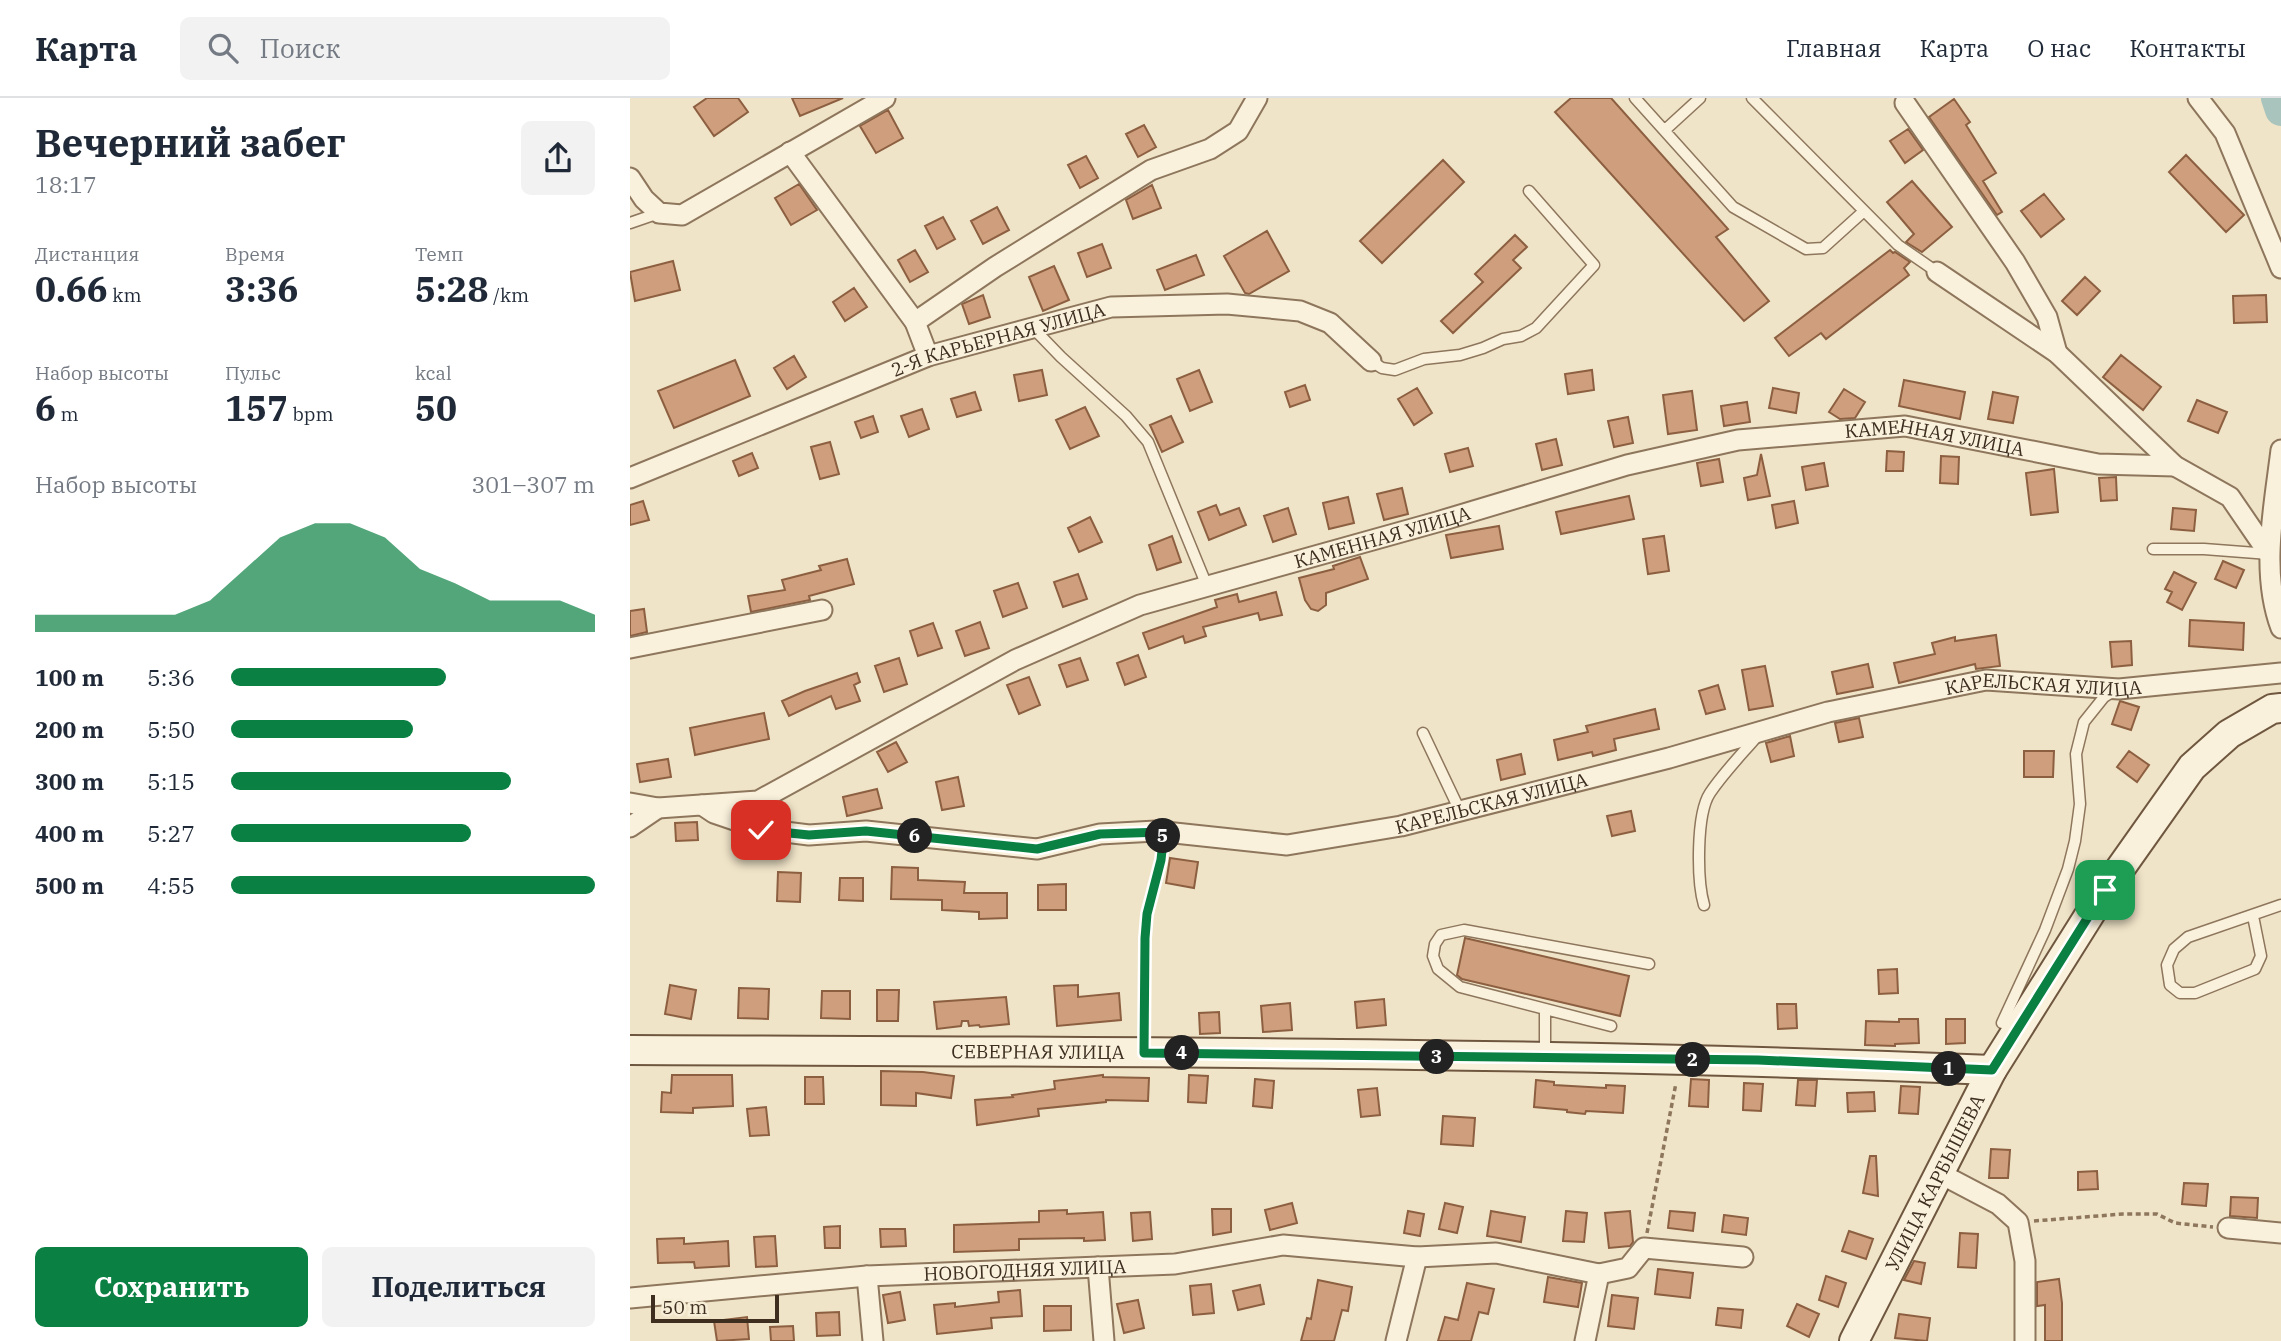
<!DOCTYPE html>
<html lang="ru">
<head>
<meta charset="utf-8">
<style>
  :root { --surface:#fff; --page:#f2f2f3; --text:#1f2937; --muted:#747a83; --line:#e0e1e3; --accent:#0b8043 }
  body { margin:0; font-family:"IBM Plex Serif",serif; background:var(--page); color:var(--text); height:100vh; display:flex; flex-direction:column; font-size:26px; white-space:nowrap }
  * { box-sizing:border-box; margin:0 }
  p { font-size:23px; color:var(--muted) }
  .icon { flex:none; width:38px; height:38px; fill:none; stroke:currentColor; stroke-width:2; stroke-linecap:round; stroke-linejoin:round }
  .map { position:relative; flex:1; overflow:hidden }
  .sheet { display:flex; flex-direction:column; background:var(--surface); width:630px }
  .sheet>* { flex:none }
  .scale { position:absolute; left:21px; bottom:18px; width:128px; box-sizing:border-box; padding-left:7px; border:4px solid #3d2e20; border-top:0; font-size:19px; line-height:24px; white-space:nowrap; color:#3d2e20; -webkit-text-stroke:5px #f7eed8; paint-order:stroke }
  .pin { position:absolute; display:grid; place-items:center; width:60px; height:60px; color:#fff; margin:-30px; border-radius:14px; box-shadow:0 4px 10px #0006 }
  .km { position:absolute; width:35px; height:35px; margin:-18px; border-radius:50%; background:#222; color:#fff; font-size:19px; line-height:35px; text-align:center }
  .round { display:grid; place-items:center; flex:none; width:74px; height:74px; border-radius:10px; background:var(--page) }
  .overview { display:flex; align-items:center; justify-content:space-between; height:119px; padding:0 35px }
  h1 { font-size:38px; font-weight:700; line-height:52px }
  .stats { display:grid; grid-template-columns:repeat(3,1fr); gap:10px; height:119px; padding:7px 35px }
  .stats div { display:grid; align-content:center }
  .stats b { font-size:35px; font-weight:700 }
  .stats small { font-size:19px; font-weight:400 }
  .stats p { font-size:19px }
  .chart { height:196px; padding:14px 35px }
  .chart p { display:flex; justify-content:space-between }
  .chart svg { width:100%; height:126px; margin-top:7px; fill:var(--accent); opacity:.7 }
  .primary-button { display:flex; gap:14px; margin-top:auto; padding:14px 35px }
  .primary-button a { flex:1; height:80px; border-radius:10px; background:var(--accent); color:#fff; font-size:28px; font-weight:700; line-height:80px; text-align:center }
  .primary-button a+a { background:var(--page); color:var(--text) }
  ul { padding:0 35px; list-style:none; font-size:23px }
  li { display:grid; grid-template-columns:112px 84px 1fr; align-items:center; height:52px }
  li i { height:18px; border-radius:9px; background:var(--accent) }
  header { display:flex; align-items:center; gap:42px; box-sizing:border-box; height:98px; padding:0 35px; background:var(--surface); border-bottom:2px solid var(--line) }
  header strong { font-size:33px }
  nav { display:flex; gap:38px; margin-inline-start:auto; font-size:24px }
  .search { width:490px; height:63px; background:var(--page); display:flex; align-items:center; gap:18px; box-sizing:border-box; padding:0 24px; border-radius:10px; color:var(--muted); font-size:26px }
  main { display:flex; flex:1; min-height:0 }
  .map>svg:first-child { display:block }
</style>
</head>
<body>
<header>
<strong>Карта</strong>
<div class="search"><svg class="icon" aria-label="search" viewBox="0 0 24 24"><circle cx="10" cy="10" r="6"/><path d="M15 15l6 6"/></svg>Поиск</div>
<nav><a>Главная</a><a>Карта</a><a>О нас</a><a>Контакты</a></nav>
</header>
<main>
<section class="sheet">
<div class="overview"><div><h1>Вечерний забег</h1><p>18:17</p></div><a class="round"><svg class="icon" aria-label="share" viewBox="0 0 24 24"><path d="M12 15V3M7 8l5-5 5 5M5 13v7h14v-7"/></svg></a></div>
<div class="stats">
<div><p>Дистанция</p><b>0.66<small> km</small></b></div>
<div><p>Время</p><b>3:36</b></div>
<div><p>Темп</p><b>5:28<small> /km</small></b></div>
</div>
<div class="stats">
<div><p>Набор высоты</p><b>6<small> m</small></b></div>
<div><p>Пульс</p><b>157<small> bpm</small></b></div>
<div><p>kcal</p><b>50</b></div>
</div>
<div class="chart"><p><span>Набор высоты</span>301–307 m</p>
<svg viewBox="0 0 160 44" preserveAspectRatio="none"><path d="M0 44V38L10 38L20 38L30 38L40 38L50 33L60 22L70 11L80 6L90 6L100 11L110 22L120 27L130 33L140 33L150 33L160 38V44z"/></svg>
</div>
<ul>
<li><b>100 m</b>5:36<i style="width:59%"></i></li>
<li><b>200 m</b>5:50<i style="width:50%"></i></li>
<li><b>300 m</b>5:15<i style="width:77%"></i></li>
<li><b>400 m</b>5:27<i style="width:66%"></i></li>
<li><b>500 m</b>4:55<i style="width:100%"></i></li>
</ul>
<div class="primary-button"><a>Сохранить</a><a>Поделиться</a></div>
</section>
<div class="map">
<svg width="1651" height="1243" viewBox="0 0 1651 1243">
  <rect width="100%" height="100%" fill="#f0e4c8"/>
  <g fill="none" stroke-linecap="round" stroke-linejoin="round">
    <!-- river -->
    <path stroke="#a9c4bc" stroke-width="32" d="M1647,0L1651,12"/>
  </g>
  <!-- building -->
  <path fill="#cf9f7d" stroke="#8d5f41" stroke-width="2" d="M77,0H108L118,14L84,38L64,9Z
    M162,0H213L170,18Z
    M941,0H981L1098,131L1086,139L1139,203L1114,223L925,14Z
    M1324,1L1340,24L1336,27L1366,75L1353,83L1372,114L1367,117L1299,19Z
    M258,12L273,40L246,55L230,28Z
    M514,27L526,49L508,59L496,36Z
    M1278,31L1293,52L1275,65L1260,43Z
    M1556,57L1614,117L1596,134L1539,74Z
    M456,58L468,80L450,90L438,67Z
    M813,62L834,84L752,165L730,143Z
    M1282,83L1322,129L1292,154L1276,144L1284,136L1257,104Z
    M169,86L187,112L161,127L145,100Z
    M522,87L531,110L503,121L496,102Z
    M1414,96L1434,121L1411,139L1391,113Z
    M367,109L379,132L353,146L341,123Z
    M313,119L325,141L307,151L295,128Z
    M637,133L659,173L619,196L615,195L594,158Z
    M885,137L897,149L883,162L891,170L823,235L811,223L853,184L845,176Z
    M472,146L481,170L457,179L448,155Z
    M285,152L298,174L280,184L268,162Z
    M1260,152L1263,155L1265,154L1280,164L1274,170L1279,177L1196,241L1191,235L1159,258L1145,240Z
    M566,157L574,177L535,192L527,172Z
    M43,163L50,192L5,203L0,174Z
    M424,168L439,202L413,213L399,179Z
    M1455,179L1470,193L1447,217L1432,203Z
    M224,190L237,209L215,223L203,204Z
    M353,197L360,219L339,226L332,206Z
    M1636,197L1637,224L1604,225L1603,198Z
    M1491,257L1531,289L1513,312L1473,279Z
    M164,258L176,279L157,291L144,270Z
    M105,262L120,298L44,330L28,293Z
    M412,272L417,297L389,303L384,277Z
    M569,272L582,304L560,313L547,281Z
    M962,272L964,292L938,296L935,276Z
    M1274,282L1335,294L1330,321L1269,308Z
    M675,287L680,302L660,309L655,294Z
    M787,290L802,315L784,327L768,301Z
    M1143,290L1169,295L1166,315L1139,310Z
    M1214,291L1235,304L1225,320L1210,321L1199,314Z
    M1062,293L1067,332L1038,336L1033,297Z
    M345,294L351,312L327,319L321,301Z
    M1363,294L1388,299L1383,325L1358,321Z
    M1567,302L1597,314L1588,335L1558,323Z
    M1117,304L1120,324L1094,328L1091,308Z
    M455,309L469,338L440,351L426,322Z
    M292,311L299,331L279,339L271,318Z
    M243,318L248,334L231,340L225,324Z
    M541,318L553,344L532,354L520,327Z
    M998,319L1003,345L984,349L978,323Z
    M926,341L932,367L912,372L906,346Z
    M200,344L209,376L190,381L181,349Z
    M838,350L843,368L820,374L815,356Z
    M1257,353L1274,354L1273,373H1256Z
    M122,355L128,370L109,378L103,363Z
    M1131,356L1140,398L1118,402L1114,380L1127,377Z
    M1311,358L1329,359L1328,386L1310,385Z
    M1089,361L1093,384L1071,388L1067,365Z
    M1194,365L1198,388L1176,392L1172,369Z
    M1424,371L1428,414L1401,417L1396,375Z
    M1486,379L1487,402L1471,403L1469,380Z
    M772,390L778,416L754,422L747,396Z
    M999,398L1004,421L931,436L926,414Z
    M718,399L724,425L699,431L693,405Z
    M13,403L19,422L0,427V407Z
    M1164,403L1168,425L1146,430L1142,407Z
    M586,407L590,417L609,410L616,427L579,442L568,414Z
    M658,410L666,436L643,444L634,418Z
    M1543,410L1566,412L1564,433L1541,431Z
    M460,419L472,444L449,454L438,430Z
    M869,428L873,451L821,460L816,437Z
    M542,438L551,464L527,472L519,447Z
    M1034,438L1039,473L1018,476L1013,441Z
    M730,459L738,481L696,495V507L688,513L681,511L675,502L669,480L704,471L703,468Z
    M217,461L224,486L179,498L180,502L121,514L118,498L155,492L152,482L191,472L189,468Z
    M1593,463L1614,472L1606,490L1585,481Z
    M1544,474L1566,485L1552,512L1537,504L1542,494L1535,491Z
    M448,476L457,501L433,509L424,484Z
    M388,485L397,510L373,519L364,493Z
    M646,494L652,517L630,522L628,515L573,529L576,538L555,545L553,538L519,551L513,535L587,509L585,502L607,496L609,504Z
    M14,511L17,534L0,538V513Z
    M1560,522L1614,525L1613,552L1559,548Z
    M350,524L359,550L335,558L326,533Z
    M303,525L312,550L288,558L280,533Z
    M1366,537L1370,568L1346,571L1345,566L1269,585L1264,565L1305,556L1302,545L1325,539V543Z
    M1501,543L1502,567L1482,569L1480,544Z
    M508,557L516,579L495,587L487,565Z
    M269,560L277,586L254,594L245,568Z
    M450,560L458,582L437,589L429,567Z
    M1238,566L1243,589L1207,596L1202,574Z
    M1135,568L1143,608L1119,612L1112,572Z
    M227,575L230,584L224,587L230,603L206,611L201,598L159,618L152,603L175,593Z
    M399,579L410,607L389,616L377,587Z
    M1088,587L1095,611L1076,616L1069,593Z
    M1490,603L1509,609L1501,632L1482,626Z
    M1025,611L1029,631L984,641L986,652L963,658L962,654L928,662L924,642L958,634L956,628Z
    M134,615L139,641L65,657L60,630Z
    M1229,620L1233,639L1209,644L1205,625Z
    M1160,638L1164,658L1141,664L1136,645Z
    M266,644L277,664L258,674L247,654Z
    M1394,653H1424L1423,679H1394Z
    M1499,653L1519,667L1507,684L1487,669Z
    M891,656L895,676L871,682L867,662Z
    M38,661L41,679L10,684L7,666Z
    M328,679L334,708L312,712L306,684Z
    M247,691L252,710L217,718L213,699Z
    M1001,713L1005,733L982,738L977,718Z
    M67,724L68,742L46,743L45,725Z
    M540,760L568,764L564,790L536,785Z
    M262,769L288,770V782L335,784L334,795H377V820L349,821V814L312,812V802L261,801Z
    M148,774L171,775L170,804L147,803Z
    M210,780H233V803L209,802Z
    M436,786V812H408V787Z
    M835,840L999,878L990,918L832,881L827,877Z
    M1267,871L1268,895L1249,896L1248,872Z
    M40,887L66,892L61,921L35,916Z
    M448,887V899L489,895L491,922L427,928L424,888Z
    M109,890L139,891L138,921L108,920Z
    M247,892H269L268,923H247Z
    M192,893H220V921L191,920Z
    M376,899L379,926L350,929L349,927L339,928L338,923H332L331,928L307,931L304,904Z
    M754,901L756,927L727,930L725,904Z
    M660,905L662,932L633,934L631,908Z
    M1147,906H1166L1167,930L1148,931Z
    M589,914L590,935L570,936L569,915Z
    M1269,921H1288L1289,945L1265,946V948L1235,947L1236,923L1269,924Z
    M1316,921H1335V945L1316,946Z
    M251,973L293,974L324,978L321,1000L286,995V1008L251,1007Z
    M42,977H102L103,1008L63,1010V1015L31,1014L32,994L41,995Z
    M473,977V979L519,980L518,1003L476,1002V1004L408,1011L409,1018L347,1027L345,1002L383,999L382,997L425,991L424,983Z
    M559,977L578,978L576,1005L558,1004Z
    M175,979H193L194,1006H175Z
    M625,981L644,983L642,1010L623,1008Z
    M1061,981L1079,982L1078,1009L1059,1008Z
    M906,982L924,984V987L976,990V987L995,988L993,1015L956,1013L955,1016L937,1014V1012L904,1009Z
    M1168,982H1187L1185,1008L1166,1007Z
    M1114,985L1133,986L1131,1013L1113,1012Z
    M1271,988L1290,989L1288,1016L1269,1015Z
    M747,990L750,1017L731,1019L728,992Z
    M1244,994L1245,1013L1218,1014L1217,995Z
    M136,1009L139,1037L120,1038L117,1011Z
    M813,1018L845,1020L843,1048L811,1046Z
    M1361,1051L1380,1052L1378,1080H1359Z
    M1240,1058H1246L1248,1098L1233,1095Z
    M1467,1073L1468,1091L1448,1092V1074Z
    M1554,1085L1578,1086L1576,1108L1552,1106Z
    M1601,1099L1628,1100L1627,1120L1600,1118Z
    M662,1105L667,1125L640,1132L635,1112Z
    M815,1105L833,1109L827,1135L809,1131Z
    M582,1111H601V1134L583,1137Z
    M437,1112V1116L473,1114L475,1142L454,1143V1140L389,1141V1152L324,1154V1127L409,1124V1113Z
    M778,1113L794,1116L790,1138L774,1135Z
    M861,1113L895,1119L891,1144L857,1138Z
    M936,1113L957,1115L954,1144L933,1143Z
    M1000,1113L1003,1144L1000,1148L979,1150L975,1115Z
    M1040,1113L1065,1115L1063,1133L1038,1130Z
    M520,1114L522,1141L503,1143L501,1115Z
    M1094,1117L1118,1120L1116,1137L1092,1134Z
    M210,1128V1150H195L194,1129Z
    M250,1131H275L276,1148L251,1149Z
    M1219,1133L1243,1141L1236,1161L1212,1153Z
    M1330,1135L1348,1136L1346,1170L1328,1169Z
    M145,1138L147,1168L126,1169L124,1139Z
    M54,1140V1146L98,1143L99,1168L65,1170L64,1164L28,1165L27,1141Z
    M1284,1163L1295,1165L1291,1186L1274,1182Z
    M1028,1171L1063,1175L1060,1200L1025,1196Z
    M1196,1178L1216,1185L1208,1209L1189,1202Z
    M918,1179L952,1185L948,1209L914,1204Z
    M1429,1181L1432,1205V1243H1415V1207L1407,1208V1184Z
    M688,1182L722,1189L718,1213L712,1212L704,1243H671L677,1220L681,1221Z
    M837,1185L864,1191L858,1216L849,1214L841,1243H808L815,1219L828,1222Z
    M581,1186L584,1215L563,1217L560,1188Z
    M630,1187L634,1206L608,1212L603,1193Z
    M390,1192L392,1218L361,1220L362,1230L307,1236L304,1207L325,1205V1209L369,1204L368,1194Z
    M270,1194L275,1222L258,1225L253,1197Z
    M982,1197L1008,1200L1004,1231L978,1228Z
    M508,1202L514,1230L494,1235L487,1206Z
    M1167,1206L1189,1216L1179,1239L1157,1228Z
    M414,1208H441V1232L414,1233Z
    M1088,1210L1113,1212L1111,1230L1086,1227Z
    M209,1214L210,1237L187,1238L186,1215Z
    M1269,1216L1300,1220L1297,1243L1265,1240Z
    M117,1219L119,1241L87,1243L84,1223Z
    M163,1228L164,1243H141L140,1229Z"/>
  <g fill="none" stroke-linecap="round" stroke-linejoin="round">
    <!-- lane casing -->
    <g stroke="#8d765c" stroke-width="13">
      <path id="lane" d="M1005,0L1103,109L1176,151L1193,150L1234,113
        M1122,0L1268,147L1307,174
        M1035,32L1070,0
        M0,125L29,115
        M403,230L431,259L496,318L518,344L577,488
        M741,263L752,270L765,272L794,261L830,257L853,250L873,241L891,238L906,230L964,167L899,93
        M1523,451H1574L1639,456
        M793,635L830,713
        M1074,807C1067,783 1066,716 1080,695C1094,674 1113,655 1129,636
        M1623,818L1631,858L1625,871L1565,895H1550L1540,887L1537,867L1544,851L1558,839L1651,807
        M1372,925L1415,832L1438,771L1445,743L1450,706L1446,656L1454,624L1474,599L1482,594
        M981,928L830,889L808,871L803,858L805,846L811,837L834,832L1019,866
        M915,956V911"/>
    </g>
    <!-- street casing -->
    <g stroke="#8d765c" stroke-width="23">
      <g id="street">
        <path d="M1568,0L1595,35L1651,170"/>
        <path d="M1275,5L1385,164L1417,219L1427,255"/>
        <path d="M160,54L285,224L298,258"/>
        <path d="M0,80L14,101L29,115L52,117L255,0"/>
        <path d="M1307,174L1427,255L1545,368L1600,399L1639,456"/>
        <path d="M285,224L365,169L521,72L580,51L608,33L627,0"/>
        <path d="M1651,352C1644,410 1630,474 1651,530"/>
        <path id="s1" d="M0,380L298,258L481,209L597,206L670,213L700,225L741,263"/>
        <path d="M0,550L192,512"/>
        <path id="s2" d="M0,705L28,710L128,703L385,562L510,507L807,424L997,367L1108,342L1275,328L1468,366L1545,368"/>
        <path id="s3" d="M72,707L84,715L131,731L179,737L236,733L407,751L470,736L526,733L657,747L771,728L1039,660L1198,614L1356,582L1489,591L1651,575"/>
        <path d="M0,729L28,710"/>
        <path d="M1309,1075L1368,1106L1388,1124L1395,1163V1243"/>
        <path d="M1598,1130L1651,1135"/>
        <path d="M468,1169L474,1243"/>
        <path d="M237,1178L243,1243"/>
        <path id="s4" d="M0,1200L237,1178L545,1166L653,1147L787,1159L866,1155L969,1176L998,1170L1014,1150L1113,1159"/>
        <path d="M766,1243L787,1159"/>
        <path d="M955,1243L969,1176"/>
      </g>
    </g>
    <!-- secondary casing -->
    <g stroke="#6f573f" stroke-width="32">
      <g id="secondary">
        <path id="s5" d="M0,952C454,954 908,953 1362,972"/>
        <path id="s6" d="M1224,1243L1362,972L1475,792L1562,669L1599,636L1642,611L1651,610"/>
      </g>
    </g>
    <!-- path -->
    <path stroke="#8d765c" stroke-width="3.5" stroke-dasharray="5 3.5" stroke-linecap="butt" d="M515,932C515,896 511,853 517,818C521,795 530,773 532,749
      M1404,1123L1493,1116H1527L1545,1125L1583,1129
      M1017,1135L1046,985"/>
    <!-- lane -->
    <use href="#lane" stroke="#faf1dc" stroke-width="10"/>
    <!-- street -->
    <use href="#street" stroke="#faf1dc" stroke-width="19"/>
    <!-- secondary -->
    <use href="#secondary" stroke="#faf1dc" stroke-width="28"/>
  </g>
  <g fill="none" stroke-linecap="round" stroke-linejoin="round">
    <!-- route casing -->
    <g stroke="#fff" stroke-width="14">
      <path id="route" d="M131,732L179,737L236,733L407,751L470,736L534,734L531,762L517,816L515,840L514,955L1128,962L1362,972L1475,792"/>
    </g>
    <!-- route -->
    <use href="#route" stroke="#0b8043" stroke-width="9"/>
  </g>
  <g text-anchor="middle" stroke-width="5" stroke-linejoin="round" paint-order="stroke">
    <!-- street labels -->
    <g font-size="19" fill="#3d2e20" stroke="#f7eed8">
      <text dy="7" stroke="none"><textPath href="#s1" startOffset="394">2-Я КАРЬЕРНАЯ УЛИЦА</textPath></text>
      <text dy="7" stroke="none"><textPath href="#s2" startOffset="1377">КАМЕННАЯ УЛИЦА</textPath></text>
      <text dy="7" stroke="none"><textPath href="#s2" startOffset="810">КАМЕННАЯ УЛИЦА</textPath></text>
      <text dy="7" stroke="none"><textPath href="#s3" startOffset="1370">КАРЕЛЬСКАЯ УЛИЦА</textPath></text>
      <text dy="7" stroke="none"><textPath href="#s3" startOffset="803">КАРЕЛЬСКАЯ УЛИЦА</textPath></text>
      <text dy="7" stroke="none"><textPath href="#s5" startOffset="408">СЕВЕРНАЯ УЛИЦА</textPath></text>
      <text dy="7" stroke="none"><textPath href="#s6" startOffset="178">УЛИЦА КАРБЫШЕВА</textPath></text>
      <text dy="7" stroke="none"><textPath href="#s4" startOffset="396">НОВОГОДНЯЯ УЛИЦА</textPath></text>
    </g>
  </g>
</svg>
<div class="scale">50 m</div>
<div class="pin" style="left:1475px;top:792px;background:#1e9e55"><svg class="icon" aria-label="arrive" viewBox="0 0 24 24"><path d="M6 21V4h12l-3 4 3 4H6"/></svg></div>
<div class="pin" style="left:131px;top:732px;background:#d93025"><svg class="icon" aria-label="check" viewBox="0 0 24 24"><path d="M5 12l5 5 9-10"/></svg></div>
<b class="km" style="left:1319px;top:971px">1</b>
<b class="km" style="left:1063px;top:962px">2</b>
<b class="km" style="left:807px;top:959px">3</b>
<b class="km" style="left:552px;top:955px">4</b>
<b class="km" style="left:533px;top:738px">5</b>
<b class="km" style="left:285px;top:738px">6</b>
</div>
</main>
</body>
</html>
